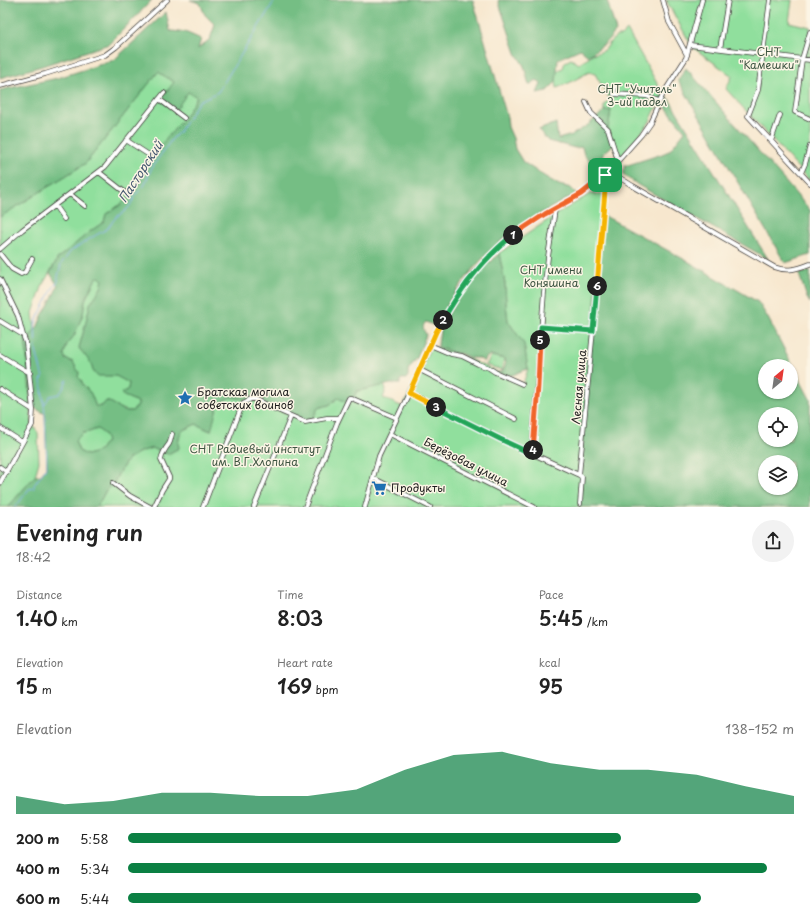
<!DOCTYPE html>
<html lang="en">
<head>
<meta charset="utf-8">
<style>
  :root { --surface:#fff; --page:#f2f2f2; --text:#222; --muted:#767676; --accent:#0b8043 }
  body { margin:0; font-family:"Playpen Sans",sans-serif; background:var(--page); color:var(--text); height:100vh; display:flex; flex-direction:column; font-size:15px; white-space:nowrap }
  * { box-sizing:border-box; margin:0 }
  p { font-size:13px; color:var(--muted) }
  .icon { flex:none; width:22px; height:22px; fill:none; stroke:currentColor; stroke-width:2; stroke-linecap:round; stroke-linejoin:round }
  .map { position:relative; height:507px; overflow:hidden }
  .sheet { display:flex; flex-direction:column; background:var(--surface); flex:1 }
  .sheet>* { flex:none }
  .needle { width:26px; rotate:29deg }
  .tools { position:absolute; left:758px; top:359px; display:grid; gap:8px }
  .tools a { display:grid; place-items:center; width:40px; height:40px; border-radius:50%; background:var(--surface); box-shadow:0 1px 3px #0004; font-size:20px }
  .pin { position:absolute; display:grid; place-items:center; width:34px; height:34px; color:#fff; margin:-17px; border-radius:8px; box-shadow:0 2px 6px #0006 }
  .km { position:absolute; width:20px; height:20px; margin:-10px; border-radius:50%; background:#222; color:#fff; font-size:11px; line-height:20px; text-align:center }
  .round { display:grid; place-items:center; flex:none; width:42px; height:42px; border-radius:21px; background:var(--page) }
  .head { display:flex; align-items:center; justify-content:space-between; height:68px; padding:0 16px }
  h1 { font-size:22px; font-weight:600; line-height:30px }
  .metrics { display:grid; grid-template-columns:repeat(3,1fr); gap:6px; height:68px; padding:4px 16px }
  .metrics div { display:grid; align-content:center }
  .metrics b { font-size:20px; font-weight:600 }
  .metrics small { font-size:11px; font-weight:400 }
  .metrics p { font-size:11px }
  .chart { height:112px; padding:8px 16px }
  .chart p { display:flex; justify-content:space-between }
  .chart svg { width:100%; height:72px; margin-top:4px; fill:var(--accent); opacity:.7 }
  ul { padding:0 16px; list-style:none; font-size:13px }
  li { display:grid; grid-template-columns:64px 48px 1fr; align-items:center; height:30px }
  li i { height:10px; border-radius:5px; background:var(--accent) }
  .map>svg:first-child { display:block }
</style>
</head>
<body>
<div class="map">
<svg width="810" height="507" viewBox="0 0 810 507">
  <rect width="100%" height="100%" fill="#fcf5e5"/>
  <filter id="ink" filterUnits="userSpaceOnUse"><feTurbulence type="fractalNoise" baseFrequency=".025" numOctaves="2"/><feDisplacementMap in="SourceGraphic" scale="8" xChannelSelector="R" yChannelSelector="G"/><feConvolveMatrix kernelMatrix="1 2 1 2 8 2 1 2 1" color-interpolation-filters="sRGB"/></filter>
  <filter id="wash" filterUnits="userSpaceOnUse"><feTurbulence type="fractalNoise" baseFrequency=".012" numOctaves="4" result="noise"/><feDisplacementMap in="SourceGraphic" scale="16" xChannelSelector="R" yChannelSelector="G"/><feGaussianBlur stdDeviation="0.9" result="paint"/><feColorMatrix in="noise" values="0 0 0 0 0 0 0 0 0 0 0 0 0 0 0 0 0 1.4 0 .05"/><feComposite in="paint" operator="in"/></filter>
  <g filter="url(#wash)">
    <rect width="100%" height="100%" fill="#f7e7ce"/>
    <!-- green -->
    <path fill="#90df9d" stroke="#567e5c" d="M666,0H792L789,22L810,27V181L726,89L732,76L691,46L690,43Z
      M627,30L663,94L649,123L619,160L608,129L611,110L604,111V106L610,99L595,74L589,72L569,83L557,88L556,82L557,71L563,68L565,62L571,59L579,64L587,59L592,54L598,53L605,50L611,41L617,36H621Z
      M158,72L174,82L175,111L188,91L197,97L184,118L141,175C138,192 121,205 106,214L104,222L92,230L58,258L43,284L33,313L35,331L26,343L32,424L38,433L39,462L35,476L8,507H0V217L86,163Z
      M590,194H605L579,507H97L106,490L114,483L118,474L128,459L140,452L152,448L168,454L179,448L178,443L181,431L196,424L210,431L218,404L230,397L250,399L312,420L318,408L321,407L329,405L338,398L353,399L357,391L384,385L386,390L383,398L403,407L431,346L462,356L524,384V381L528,369L524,345L508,321L506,304L505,284L499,253L560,212Z
      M99,276L103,280L101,288L90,304L85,326L79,348L91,363L93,371L97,375L116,376L129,383L128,389L122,394L124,396L138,402V406L132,411C124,411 118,408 112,403L96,407L91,394L88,390L83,385L81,380L78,377L79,373L73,362L65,359L64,354L67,344L74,336L83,314L85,300L96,278Z
      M491,356L504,359L502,370L486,365Z
      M97,429C103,432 105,435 107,442L104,444L99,451L87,455L79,451L75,441L83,433L89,432Z"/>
    <!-- forest -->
    <path fill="#74be84" stroke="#486d50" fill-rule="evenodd" d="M0,0H152L109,44L42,66L0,78Z
      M190,0H473L507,117L508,127L513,138L515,149L523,162L544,176L559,185L571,188L576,193L572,196C547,210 521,223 500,242C473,265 452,295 435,326L426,322C421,326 424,330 426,335L417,358L408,370V376L406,379H401L400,381V384H391L357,391L353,399L351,398L346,402L338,398L329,405L321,407L318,408L312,420L308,422L262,402L265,395L257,390L250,399L230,397L218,404L211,431L196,424L181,431L178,443L179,448L168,454L152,448L140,452L128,459L118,474L114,483L106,490L97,507H8L35,476L41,475L47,467L45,414L33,407L25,339L32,334L37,328L43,314L48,306L58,286L50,273L58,258L92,230L104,222L106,214L120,205L132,193L140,182L141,175L149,159L184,118L197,97L188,92L175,111L160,100L174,82L158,72L86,163L0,217V90L58,78L114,60L166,12L170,31L185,32L201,39L198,49L210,39L215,25L205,15L200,3ZM99,277L103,280L101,288L90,304L85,326L79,348L91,363L93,371L97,376H116L129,383L128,389L121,394L124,396L138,402V406L132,411H124L116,406L112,403L106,401L102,406L96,407L91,394L88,390L83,385L81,380L78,377L79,373L73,362L65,359L64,354L67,344L74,336L83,314L85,300L96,278ZM97,429C103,432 105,435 107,442L104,444L99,451L87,455L79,451L75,441L83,433L89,432Z
      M498,0H607L616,31L606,43L588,56L580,49L558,59L556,82L547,91L537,93L541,84L537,80L529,85L524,66L516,53Z
      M686,68L810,210V255L785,263L678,80Z
      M663,94L669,99L768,259L638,185L623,174L625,165H628L662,154L669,151L685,131L660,100Z
      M611,110L608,129L613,145L604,153L600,160L592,164L584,155L582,147L575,148L548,141L539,130L556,123L558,139L572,135L588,125L604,111Z
      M603,215L689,262L758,302L768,318L810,399V507H579L582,477L579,475ZM765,366H791V392H765ZM765,414H791V440H765ZM765,462H791V488H765Z
      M499,253L505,284L506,304L508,321L524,344L528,369C513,372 516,379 500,373V371H503C504,367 507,363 505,359L490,355L487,357L484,362L479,358H470L462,354L452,352L438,347V345L440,330L448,314L463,290L486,261L491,262Z
      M810,271V303L807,298L799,274Z"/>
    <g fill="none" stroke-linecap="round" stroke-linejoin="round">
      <!-- stream -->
      <path stroke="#81b0ec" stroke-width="1" d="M44,405L50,396L59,394L63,389L67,380
        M14,507L17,505L29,489L34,488V485L47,467L45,414L41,380L43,378L36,351L35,325L38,317L54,286L58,282V276L60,269L61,264L65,259L70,252L78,246L96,235L107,229L116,217L125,211L129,207L137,193L144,186L152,167L172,139L180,131L199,101L218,92L275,0"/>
    </g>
  </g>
  <g filter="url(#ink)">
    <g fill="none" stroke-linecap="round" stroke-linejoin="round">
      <!-- minor casing -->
      <g stroke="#3d3a37" stroke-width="5.5">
        <path id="minor" d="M663,0L669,22L687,55
          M770,0L758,90L748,116L810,183
          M810,32L802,59L795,112L810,119
          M690,45L810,60
          M720,49L728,0
          M0,86L45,74L105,55L116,47L167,0
          M615,87L614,94L646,96L659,101
          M159,99L184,118
          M586,102L591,113L608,129L618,161
          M126,140L149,155
          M771,141L780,115
          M609,171L633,186L774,267C787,272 797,269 810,264
          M99,172L127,194
          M801,173L805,164L810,146
          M70,194L85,206
          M55,206L64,219
          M0,249L22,230L105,167L164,93
          M0,254L12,269L21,274L25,272L32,259
          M0,279L18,316L23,335L26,343L33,410L32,425L0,483
          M0,321L23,335
          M541,327L593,331
          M430,345L451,354L462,356L478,364L489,368L495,372L522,384
          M0,355L30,373
          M420,370L516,419
          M0,389L33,410
          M409,393L500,439L579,475
          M0,428L22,442
          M390,434L534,507
          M532,454L544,292L548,257L555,209
          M0,467L7,472
          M373,478L430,507
          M113,483L130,496L150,507
          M580,504L582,477L579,475L593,330L606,179L605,175
          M154,507L162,490L169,479V477L161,460C162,454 165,449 169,444C171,441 171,437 172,434
          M203,507L243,403L253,398L275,409L305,422L327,418H339
          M254,507L291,416
          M305,507L337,423L349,398H351L397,418
          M365,507L379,456L409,393L436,332L462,288L475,271L498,248L512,236L545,214L581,194L609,171L641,135L650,122L663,94L686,58L702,0"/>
      </g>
      <!-- minor -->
      <use href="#minor" stroke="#fff" stroke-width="4"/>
    </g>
  </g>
  <g fill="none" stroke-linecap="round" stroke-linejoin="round" filter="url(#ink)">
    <!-- split-1 casing -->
    <g stroke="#fff" stroke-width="8">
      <path id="split-1" d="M513,235L545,214L581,194L605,175"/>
    </g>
    <!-- split-2 casing -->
    <g stroke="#fff" stroke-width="8">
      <path id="split-2" d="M443,320C462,286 483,259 513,235"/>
    </g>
    <!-- split-3 casing -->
    <g stroke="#fff" stroke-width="8">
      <path id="split-3" d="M436,407L409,393L436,332L443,320"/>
    </g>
    <!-- split-4 casing -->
    <g stroke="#fff" stroke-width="8">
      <path id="split-4" d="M436,407L500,439L532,454L533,450"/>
    </g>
    <!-- split-5 casing -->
    <g stroke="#fff" stroke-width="8">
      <path id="split-5" d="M533,450L538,386L540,340"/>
    </g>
    <!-- split-6 casing -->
    <g stroke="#fff" stroke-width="8">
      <path id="split-6" d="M540,340L541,327L593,331L597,286"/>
    </g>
    <!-- split-7 casing -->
    <g stroke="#fff" stroke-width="8">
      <path id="split-7" d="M597,286L606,179L605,175"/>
    </g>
    <!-- split-1 -->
    <use href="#split-1" stroke="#f0652b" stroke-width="5"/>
    <!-- split-2 -->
    <use href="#split-2" stroke="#22a559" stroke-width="5"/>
    <!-- split-3 -->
    <use href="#split-3" stroke="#f5b400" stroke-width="5"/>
    <!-- split-4 -->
    <use href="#split-4" stroke="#22a559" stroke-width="5"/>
    <!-- split-5 -->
    <use href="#split-5" stroke="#f0652b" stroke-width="5"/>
    <!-- split-6 -->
    <use href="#split-6" stroke="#22a559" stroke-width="5"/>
    <!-- split-7 -->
    <use href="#split-7" stroke="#f5b400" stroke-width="5"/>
  </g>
  <!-- icons -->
  <defs>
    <g id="sight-bare" transform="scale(1.2)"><path d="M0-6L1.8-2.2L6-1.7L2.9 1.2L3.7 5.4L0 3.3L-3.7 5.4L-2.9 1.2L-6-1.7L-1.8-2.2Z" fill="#1f6fb2" stroke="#fcf5e5" stroke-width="2.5" paint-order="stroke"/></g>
    <g id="supermarket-bare" transform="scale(1.2)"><path d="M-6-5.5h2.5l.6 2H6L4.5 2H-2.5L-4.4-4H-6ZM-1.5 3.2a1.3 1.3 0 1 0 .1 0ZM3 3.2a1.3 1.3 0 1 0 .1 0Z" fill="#1f6fb2" stroke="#fcf5e5" stroke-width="2.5" paint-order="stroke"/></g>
  </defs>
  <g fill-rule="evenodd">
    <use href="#sight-bare" x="185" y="398"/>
    <use href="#supermarket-bare" x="379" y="488"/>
  </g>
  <g text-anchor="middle" stroke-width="3" stroke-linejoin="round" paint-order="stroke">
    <!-- park labels -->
    <g font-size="11" fill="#3f5643" stroke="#fcf5e5">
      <text x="769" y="56">СНТ<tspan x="769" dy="13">"Камешки"</tspan></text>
      <text x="637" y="93">СНТ "Учитель"<tspan x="637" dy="13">3-ий надел</tspan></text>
      <text x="551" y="274">СНТ имени<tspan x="551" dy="13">Коняшина</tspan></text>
      <text x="255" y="453">СНТ Радиевый институт<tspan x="255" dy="13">им. В.Г.Хлопина</tspan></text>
    </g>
    <!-- street labels -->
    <g font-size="11" fill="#1c1c1c" stroke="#fcf5e5">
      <text transform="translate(579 387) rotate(-85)" y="4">Лесная улица</text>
      <text transform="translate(466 462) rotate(27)" y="4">Берёзовая улица</text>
    </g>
    <!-- poi labels -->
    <g font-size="11" fill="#1c1c1c" stroke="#fcf5e5" text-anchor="start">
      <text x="197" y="396">Братская могила<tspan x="197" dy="13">советских воинов</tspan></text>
      <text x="391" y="492">Продукты</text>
    </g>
    <!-- water labels -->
    <g font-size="12" font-style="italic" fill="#44576f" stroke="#fcf5e5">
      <text transform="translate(141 172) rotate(-57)" y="4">Пасторский</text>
    </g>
  </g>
</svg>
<div class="tools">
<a><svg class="needle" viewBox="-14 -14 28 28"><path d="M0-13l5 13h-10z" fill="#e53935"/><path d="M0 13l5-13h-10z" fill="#767676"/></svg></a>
<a><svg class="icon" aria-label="locate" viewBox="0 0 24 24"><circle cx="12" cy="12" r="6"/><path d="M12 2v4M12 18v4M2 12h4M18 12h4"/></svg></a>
<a><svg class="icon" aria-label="layers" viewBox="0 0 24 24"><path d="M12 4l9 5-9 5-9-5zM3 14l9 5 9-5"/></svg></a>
</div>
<div class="pin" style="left:605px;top:175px;background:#1e9e55"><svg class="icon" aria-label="arrive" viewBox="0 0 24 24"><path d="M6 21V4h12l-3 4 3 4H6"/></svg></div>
<b class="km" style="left:513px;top:235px">1</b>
<b class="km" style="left:443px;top:320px">2</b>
<b class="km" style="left:436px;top:407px">3</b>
<b class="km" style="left:533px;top:450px">4</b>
<b class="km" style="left:540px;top:340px">5</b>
<b class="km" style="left:597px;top:286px">6</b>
</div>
<section class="sheet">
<div class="head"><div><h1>Evening run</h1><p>18:42</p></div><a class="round"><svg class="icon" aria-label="share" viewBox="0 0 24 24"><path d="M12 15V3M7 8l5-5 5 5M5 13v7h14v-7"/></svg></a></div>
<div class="metrics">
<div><p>Distance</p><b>1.40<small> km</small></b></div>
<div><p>Time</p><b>8:03</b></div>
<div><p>Pace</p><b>5:45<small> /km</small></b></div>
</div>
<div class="metrics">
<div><p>Elevation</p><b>15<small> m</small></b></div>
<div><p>Heart rate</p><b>169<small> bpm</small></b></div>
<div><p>kcal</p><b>95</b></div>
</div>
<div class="chart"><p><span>Elevation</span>138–152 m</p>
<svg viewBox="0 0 160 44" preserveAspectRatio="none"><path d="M0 44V33L10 38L20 36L30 31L40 31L50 33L60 33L70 29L80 17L90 8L100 6L110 13L120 17L130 17L140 20L150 27L160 33V44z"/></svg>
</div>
<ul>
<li><b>200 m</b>5:58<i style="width:74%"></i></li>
<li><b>400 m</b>5:34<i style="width:96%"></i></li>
<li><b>600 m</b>5:44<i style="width:86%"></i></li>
</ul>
</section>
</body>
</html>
